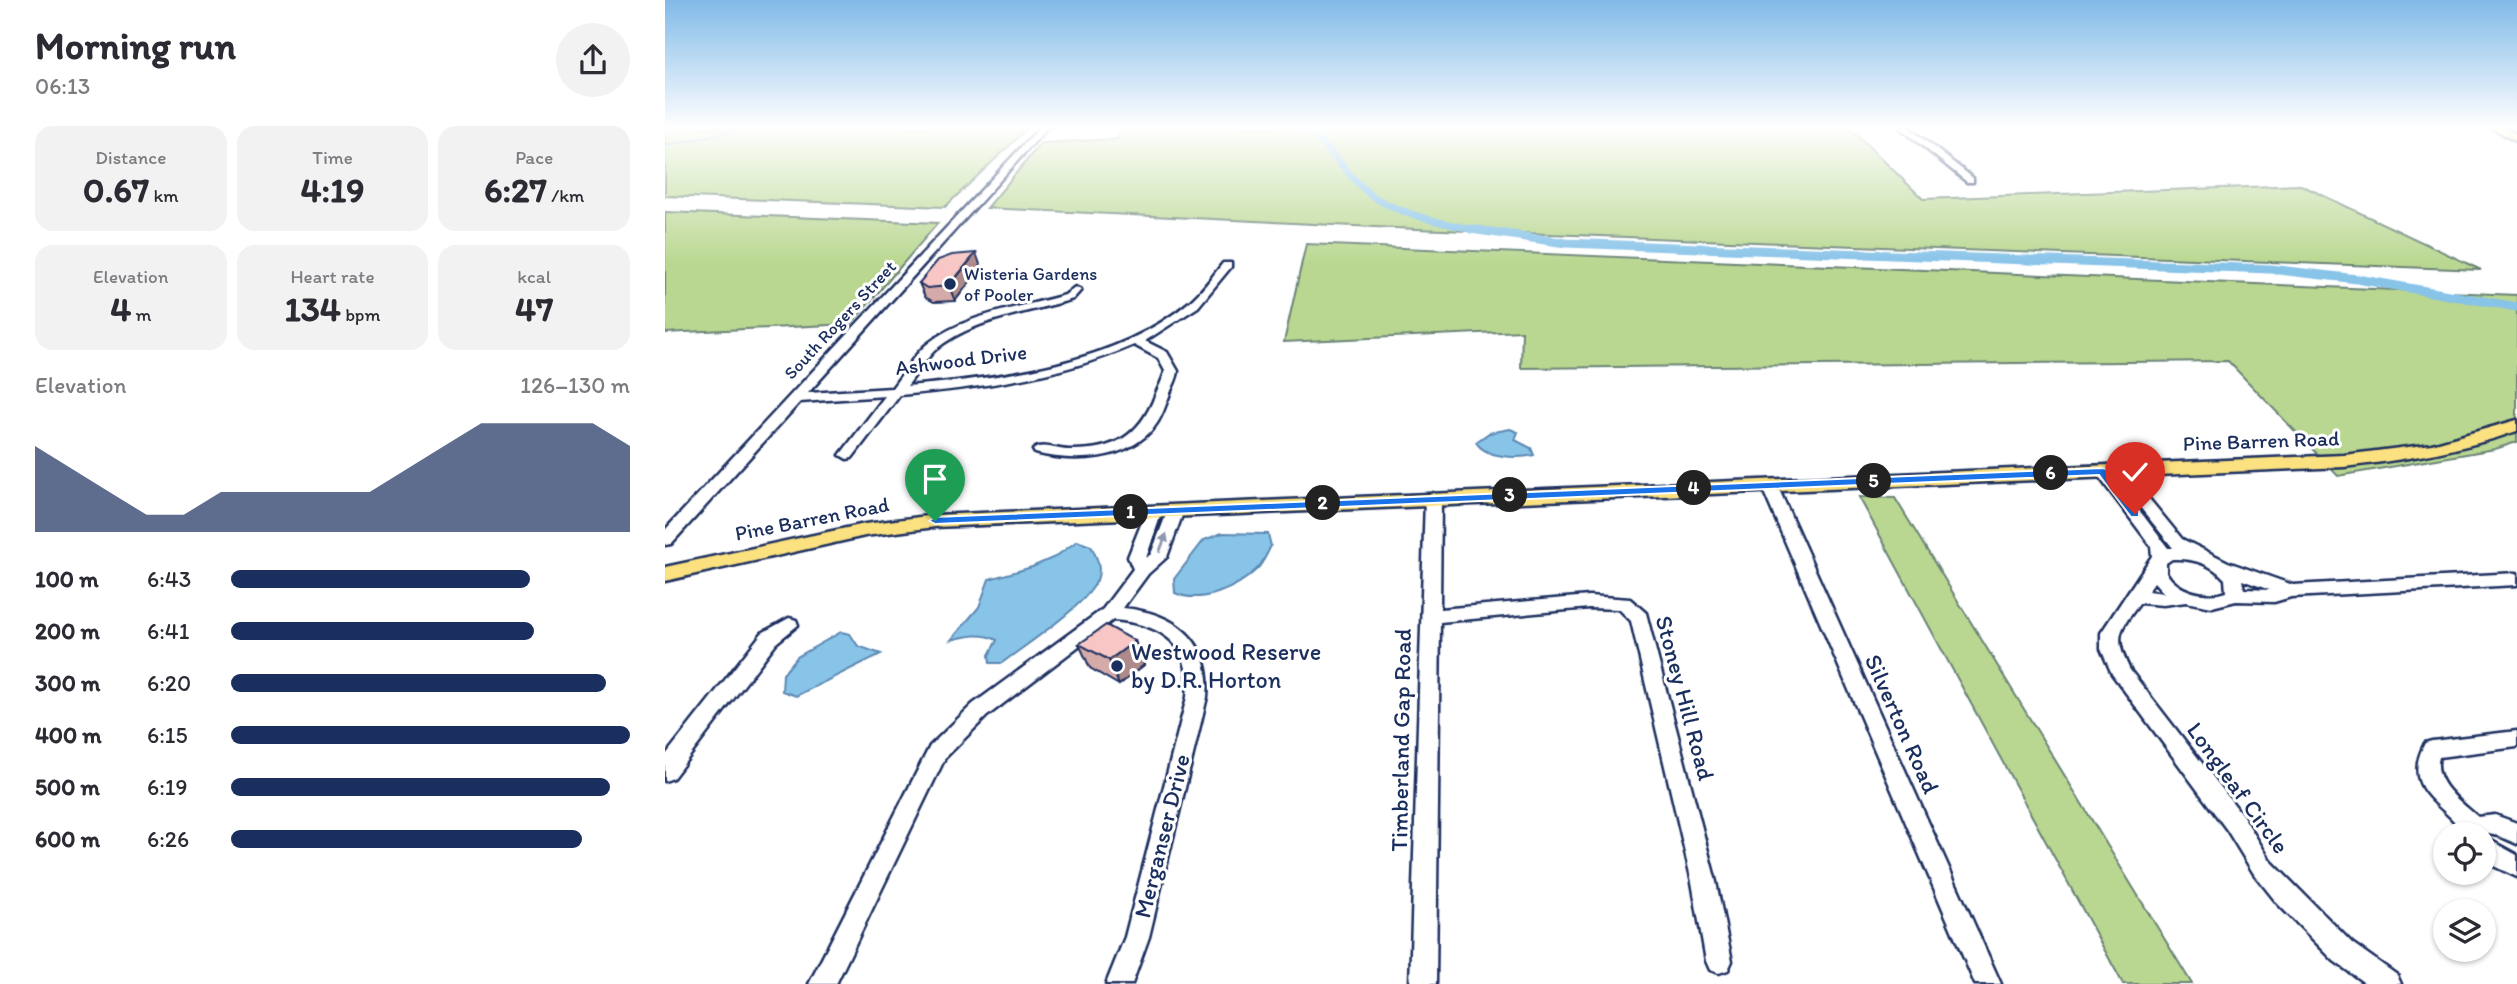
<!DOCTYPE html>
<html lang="en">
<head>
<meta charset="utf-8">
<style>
  :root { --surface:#fff; --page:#f2f2f3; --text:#2b2b33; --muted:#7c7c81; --accent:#1b2f5e }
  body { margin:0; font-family:Itim,sans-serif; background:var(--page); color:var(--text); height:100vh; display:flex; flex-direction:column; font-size:26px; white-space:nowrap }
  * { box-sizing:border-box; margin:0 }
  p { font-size:23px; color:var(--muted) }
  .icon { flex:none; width:38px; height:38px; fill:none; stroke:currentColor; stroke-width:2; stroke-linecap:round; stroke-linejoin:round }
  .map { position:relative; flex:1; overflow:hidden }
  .details { display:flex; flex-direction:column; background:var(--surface); width:665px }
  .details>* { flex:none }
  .fabs { position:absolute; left:1768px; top:822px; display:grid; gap:14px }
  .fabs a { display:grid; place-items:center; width:63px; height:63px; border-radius:50%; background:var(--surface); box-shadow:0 2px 5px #0004; font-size:35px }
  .pin { position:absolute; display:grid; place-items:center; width:60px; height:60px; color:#fff; margin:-72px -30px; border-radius:50% 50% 50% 0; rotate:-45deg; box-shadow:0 0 7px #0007 }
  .pin .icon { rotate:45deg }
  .km { position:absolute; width:35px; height:35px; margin:-18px; border-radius:50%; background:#222; color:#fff; font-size:19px; line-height:35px; text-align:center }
  .round { display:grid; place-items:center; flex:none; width:74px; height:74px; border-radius:37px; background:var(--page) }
  .headline { display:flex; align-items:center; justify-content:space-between; height:119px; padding:0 35px }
  h1 { font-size:38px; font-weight:700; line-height:52px }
  .stats { display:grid; grid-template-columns:repeat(3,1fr); gap:10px; height:119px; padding:7px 35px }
  .stats div { display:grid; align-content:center; border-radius:18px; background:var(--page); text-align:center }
  .stats b { font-size:35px; font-weight:700 }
  .stats small { font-size:19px; font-weight:400 }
  .stats p { font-size:19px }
  .chart { height:196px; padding:14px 35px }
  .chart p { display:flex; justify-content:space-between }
  .chart svg { width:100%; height:126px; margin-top:7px; fill:var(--accent); opacity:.7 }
  ul { padding:0 35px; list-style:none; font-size:23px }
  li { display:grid; grid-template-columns:112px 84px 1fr; align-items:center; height:52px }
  li i { height:18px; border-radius:9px; background:var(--accent) }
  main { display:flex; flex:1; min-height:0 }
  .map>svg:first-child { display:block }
</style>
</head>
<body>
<main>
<section class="details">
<div class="headline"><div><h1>Morning run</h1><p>06:13</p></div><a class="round"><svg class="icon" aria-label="share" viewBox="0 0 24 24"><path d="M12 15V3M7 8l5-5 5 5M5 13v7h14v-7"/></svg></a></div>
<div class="stats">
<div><p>Distance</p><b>0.67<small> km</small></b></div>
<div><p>Time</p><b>4:19</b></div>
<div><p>Pace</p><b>6:27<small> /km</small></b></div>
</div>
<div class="stats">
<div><p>Elevation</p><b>4<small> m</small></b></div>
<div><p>Heart rate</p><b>134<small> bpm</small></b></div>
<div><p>kcal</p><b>47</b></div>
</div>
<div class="chart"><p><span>Elevation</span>126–130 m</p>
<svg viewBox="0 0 160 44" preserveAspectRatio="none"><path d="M0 44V14L10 22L20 30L30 38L40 38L50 30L60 30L70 30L80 30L90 30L100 22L110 14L120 6L130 6L140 6L150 6L160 14V44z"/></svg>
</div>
<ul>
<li><b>100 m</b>6:43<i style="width:75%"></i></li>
<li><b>200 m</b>6:41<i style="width:76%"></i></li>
<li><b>300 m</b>6:20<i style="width:94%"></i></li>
<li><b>400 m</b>6:15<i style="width:100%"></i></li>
<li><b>500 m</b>6:19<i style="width:95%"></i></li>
<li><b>600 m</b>6:26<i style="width:88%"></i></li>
</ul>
</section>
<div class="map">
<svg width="1852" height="984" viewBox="0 0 1852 984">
  <rect width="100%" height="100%" fill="#fff"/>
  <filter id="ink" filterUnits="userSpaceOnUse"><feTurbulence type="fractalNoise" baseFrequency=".0143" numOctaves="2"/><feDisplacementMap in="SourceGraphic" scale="14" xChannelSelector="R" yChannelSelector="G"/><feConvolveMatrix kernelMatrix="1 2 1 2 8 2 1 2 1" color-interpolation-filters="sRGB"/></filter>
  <g filter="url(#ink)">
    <!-- green -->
    <path fill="#b9d790" stroke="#6a8377" stroke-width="2" d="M0,127H364L280,207L0,196Z
      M458,127H1184L1258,199L1636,185L1816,270L751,229L322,208L376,143L452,139Z
      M0,212L273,223L186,324L0,333Z
      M641,244L1852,295V442L1830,449L1673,476L1563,361L856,368L857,331L619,342Z
      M1194,497L1230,498L1527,984H1458Z"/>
    <!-- water -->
    <path fill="#88c3e8" stroke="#5c88b1" stroke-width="2" d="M845,429L853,432L850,440L866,448L869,455C853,459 820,458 811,442L824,433Z
      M557,533L603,534L606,546C602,553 598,564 591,570C572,588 536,605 510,593L509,579L539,540Z
      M412,541L426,546C431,556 436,565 433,577C427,602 359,646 337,663H325L324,655L332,640C317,632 302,636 286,640L314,607L324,579L367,567L390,557Z
      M176,632L185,634L193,646L216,654L131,696L117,691L118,674L132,657Z"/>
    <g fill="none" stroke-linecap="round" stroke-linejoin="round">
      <!-- stream -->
      <path stroke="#5c88b1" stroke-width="2" d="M0,146L86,127"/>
      <!-- canal-far1 -->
      <path stroke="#88c3e8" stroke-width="7" d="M634,127C664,142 677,170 701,191C726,213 782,224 815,231"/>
      <!-- canal -->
      <path stroke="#88c3e8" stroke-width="9" d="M806,229L901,243L1605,269L1692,279L1852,307"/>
      <!-- minor casing -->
      <g stroke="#1b2f5e" stroke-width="5">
        <path id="minor" d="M375,127H383L143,393L227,388C238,374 248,356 261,345C299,314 355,308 400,295L410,287L416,290L408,299C364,313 305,319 269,351C259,361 251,375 242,386C335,378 449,365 523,303C537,292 547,277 558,263H566V267L533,307L480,341L502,352L513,371C512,380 507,387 504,396C500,406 497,417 490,426C463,461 410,463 370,453L368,450C376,442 392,450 404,450C448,451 474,437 490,396C493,388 498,380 500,371L493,358L469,345C395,377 315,388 235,395L187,458L182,459L175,455L220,396L135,402L6,544L0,545V530Z
          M1234,127H1243L1308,178V182H1302Z
          M1453,465L1458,467L1517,539L1563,562L1628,585L1852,573V585L1626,597L1609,602L1571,601L1547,607L1521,602L1498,605L1475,603C1454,630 1448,637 1465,670L1578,816L1605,860L1687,943L1732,975L1736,984H1701L1669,961L1612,903L1589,874L1562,830L1447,674L1436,649V633L1487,556L1486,546L1432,474L1429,471L1432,468H1442L1503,548H1508L1445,470ZM1507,559C1527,558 1546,563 1560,579L1561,592C1541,599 1511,591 1501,572V563ZM1577,580L1605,590L1579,589ZM1489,582L1499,593L1483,591Z
          M1104,480L1112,485L1336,984H1310L1096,485Z
          M768,493L776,498L775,609L924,596L965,599L981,613L1051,882L1067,961L1063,970L1054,973L1045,970L1041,961L1027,882L966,621L954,609L924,608L775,622L771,984H745L760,498Z
          M511,505L519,510L502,557L483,574L458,608C511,613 547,641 542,697L484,937L467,984H441L460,937L522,697C528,644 497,624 448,620L322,716L280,758L171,984H144L265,746L308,704L438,609L468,569L463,557L483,507H495L497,511L481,558L486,554L503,510Z
          M124,618L131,620L133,625L111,643L8,778L0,781V756L97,633Z
          M1852,731V747L1774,757C1767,782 1796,802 1813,817L1830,815L1852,823V844L1834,836L1823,834L1821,838L1852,855V877L1818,861V835H1800C1781,803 1734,792 1760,743L1767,741Z"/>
      </g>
      <!-- major casing -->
      <g stroke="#1b2f5e" stroke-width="5">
        <path id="major" d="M1826,127H1838L1852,135V142Z
          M1852,420V431C1796,451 1738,460 1679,467L270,527L200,536L0,581V567L200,524L270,515L1679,455L1767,444Z"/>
      </g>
      <!-- minor -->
      <use href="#minor" fill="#fff" fill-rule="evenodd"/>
      <!-- major -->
      <use href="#major" fill="#fbe180" fill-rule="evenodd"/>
    </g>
    <!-- wall -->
    <path fill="#d5aba9" stroke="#1b2f5e" stroke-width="2" d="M316,267L290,301L269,302L260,297L254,283Z
      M470,641L479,665L454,685L425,668L414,644Z"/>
    <!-- shaded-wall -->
    <path fill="#ae8b8a" stroke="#1b2f5e" stroke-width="2" d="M311,253L316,267L290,301L284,286Z
      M470,641L479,665L454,685L444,660Z"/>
    <!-- building -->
    <path fill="#f8c7c5" stroke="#1b2f5e" stroke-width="2" d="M311,253L284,286L262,288L254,283L273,260L287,255Z
      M441,625L470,641L444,660L414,644Z"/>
    <!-- one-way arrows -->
    <defs><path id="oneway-solid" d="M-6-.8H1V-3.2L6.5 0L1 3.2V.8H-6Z" transform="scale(1.75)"/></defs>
    <use fill="#8d97ae" href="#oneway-solid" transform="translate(498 543) rotate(-69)"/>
  </g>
  <!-- sky -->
  <linearGradient id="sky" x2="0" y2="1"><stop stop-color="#81bae8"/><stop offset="0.48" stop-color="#fff"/><stop offset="1" stop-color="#fff" stop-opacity="0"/></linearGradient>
  <rect width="1852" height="265" fill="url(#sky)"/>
  <!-- route -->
  <path fill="#1a73e8" stroke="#fff" stroke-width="2" d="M1437,468L1441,469L1474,512V517H1466L1434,475L270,524L264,521L270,517Z"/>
  <!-- markers -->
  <g fill="#1b2f5e" stroke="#fff" stroke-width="2.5">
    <circle cx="285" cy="284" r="7"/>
    <circle cx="452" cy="666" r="7"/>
  </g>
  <g text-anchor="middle" stroke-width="6" stroke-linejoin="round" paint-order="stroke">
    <!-- far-poi labels -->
    <g font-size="18" fill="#1b2f5e" stroke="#fff" text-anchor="start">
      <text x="299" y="280">Wisteria Gardens<tspan x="299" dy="21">of Pooler</tspan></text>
    </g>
    <!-- far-street labels -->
    <g font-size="18" fill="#1b2f5e" stroke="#fff">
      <text transform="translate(175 320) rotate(-47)" y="6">South Rogers Street</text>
    </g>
    <!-- street labels -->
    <g font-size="21" fill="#1b2f5e" stroke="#fff">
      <text transform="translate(296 360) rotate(-7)" y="7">Ashwood Drive</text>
      <text transform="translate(1596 441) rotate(-2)" y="7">Pine Barren Road</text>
      <text transform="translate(147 519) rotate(-11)" y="7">Pine Barren Road</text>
    </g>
    <!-- near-poi labels -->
    <g font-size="24" fill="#1b2f5e" stroke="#fff" text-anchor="start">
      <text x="466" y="660">Westwood Reserve<tspan x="466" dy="28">by D.R. Horton</tspan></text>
    </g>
    <!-- near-street labels -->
    <g font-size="24" fill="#1b2f5e" stroke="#fff">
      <text transform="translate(1020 698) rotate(75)" y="8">Stoney Hill Road</text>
      <text transform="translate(1237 724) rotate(66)" y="8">Silverton Road</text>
      <text transform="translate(736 740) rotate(-89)" y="8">Timberland Gap Road</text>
      <text transform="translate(1573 788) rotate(54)" y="8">Longleaf Circle</text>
      <text transform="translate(497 836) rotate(-76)" y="8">Merganser Drive</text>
    </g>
  </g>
</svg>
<div class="fabs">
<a><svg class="icon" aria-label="locate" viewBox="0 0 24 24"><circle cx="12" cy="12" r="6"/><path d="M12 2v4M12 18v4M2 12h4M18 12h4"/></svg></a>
<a><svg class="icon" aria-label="layers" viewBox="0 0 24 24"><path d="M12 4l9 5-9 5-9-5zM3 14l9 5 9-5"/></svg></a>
</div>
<div class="pin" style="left:270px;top:521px;background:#1e9e55"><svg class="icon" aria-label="arrive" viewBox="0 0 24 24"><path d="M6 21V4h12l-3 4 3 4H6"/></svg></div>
<div class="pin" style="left:1470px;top:514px;background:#d93025"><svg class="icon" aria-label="check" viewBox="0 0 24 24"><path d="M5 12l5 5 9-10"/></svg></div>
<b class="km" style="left:466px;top:512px">1</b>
<b class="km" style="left:658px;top:503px">2</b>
<b class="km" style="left:845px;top:495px">3</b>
<b class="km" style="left:1029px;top:488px">4</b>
<b class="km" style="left:1209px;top:481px">5</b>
<b class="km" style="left:1386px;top:473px">6</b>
</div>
</main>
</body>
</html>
